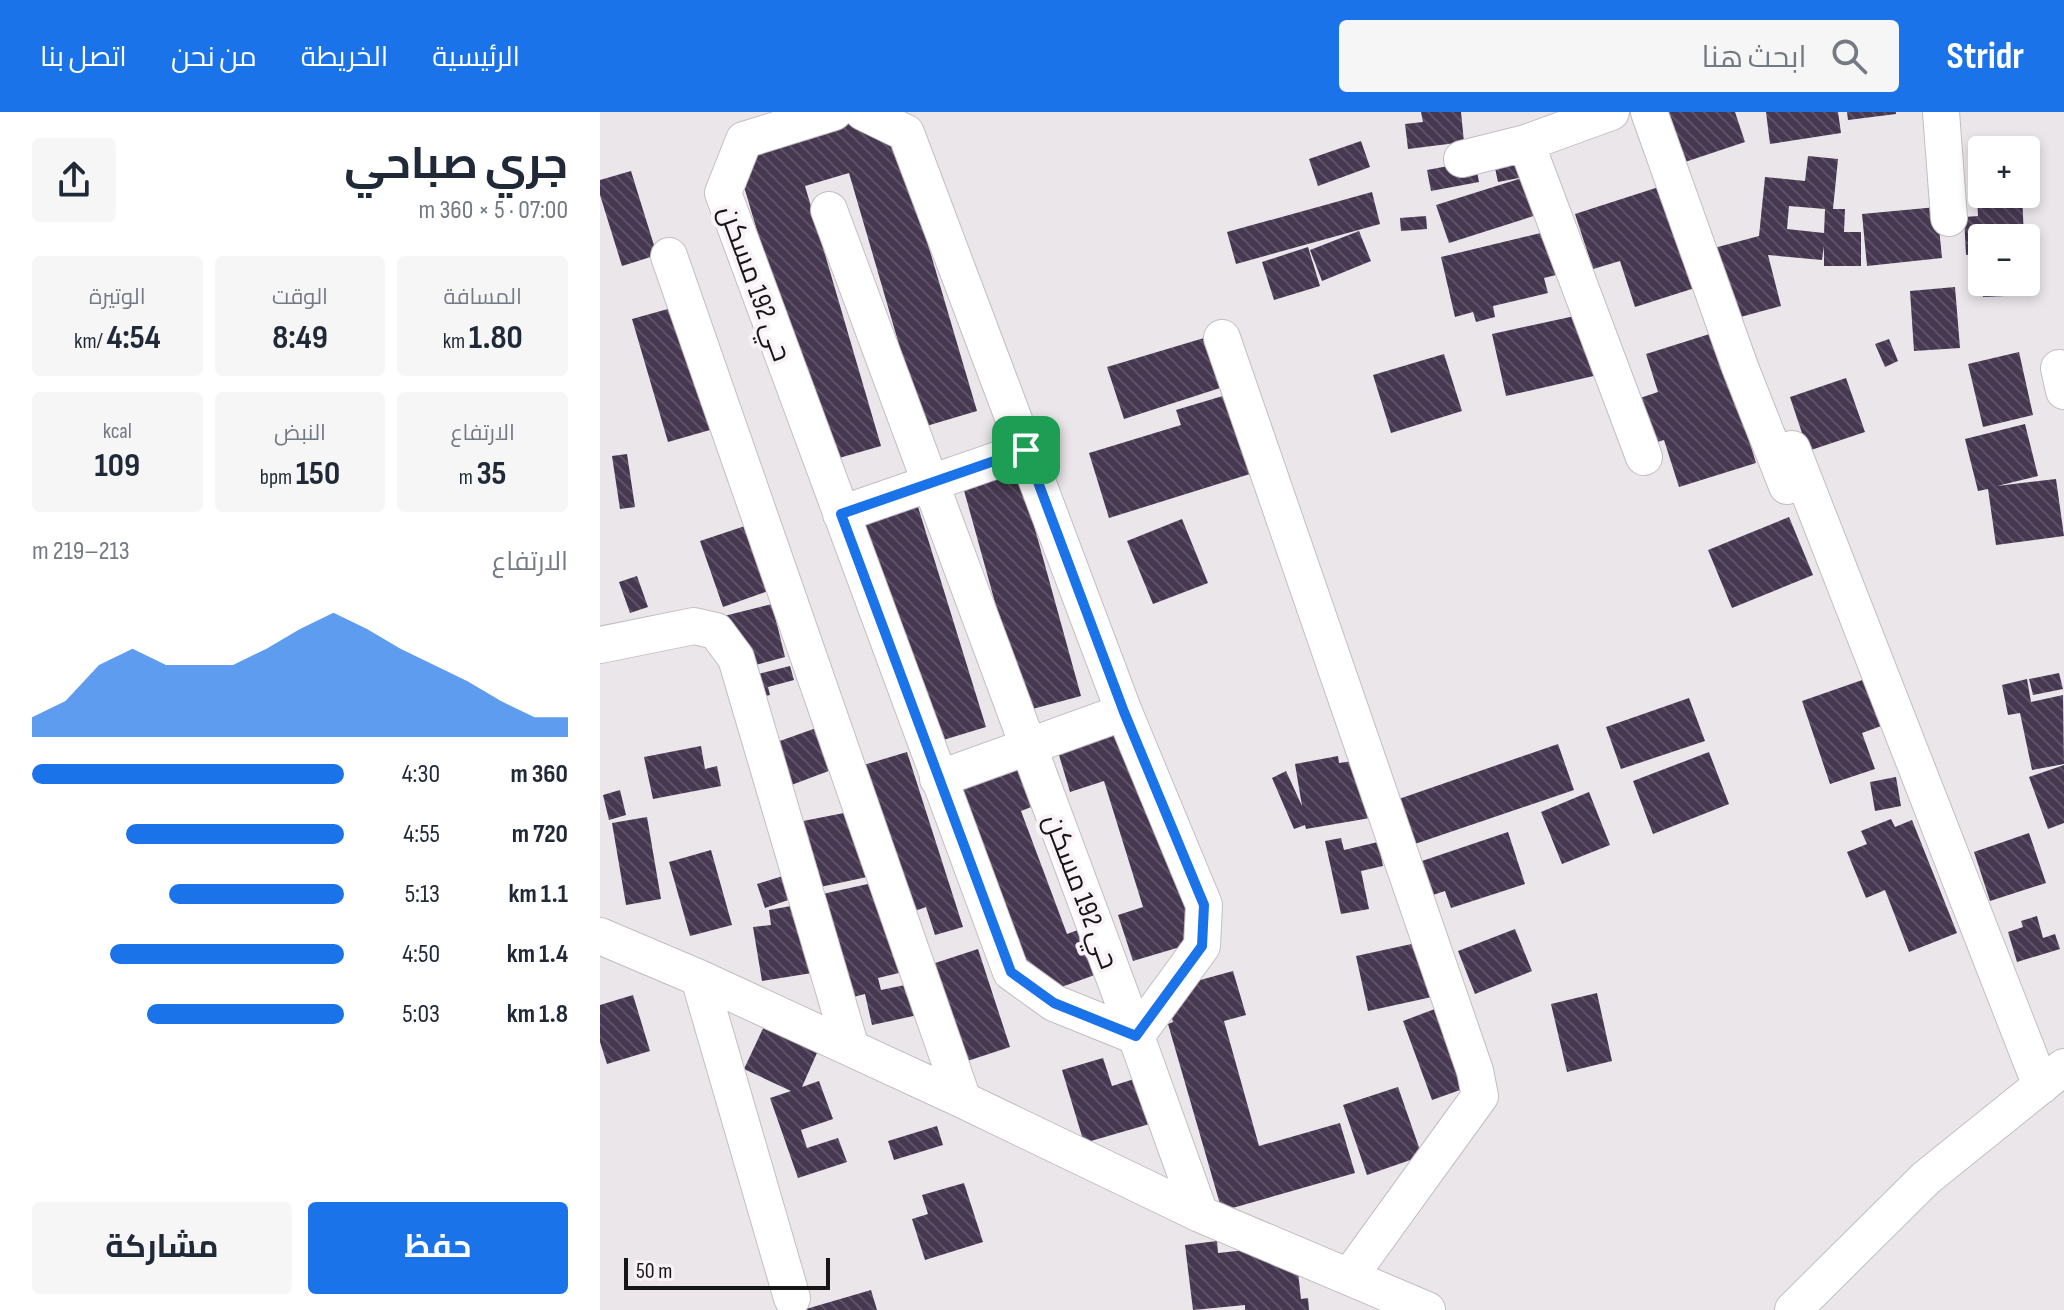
<!DOCTYPE html>
<html lang="ar">
<head>
<meta charset="utf-8">
<style>
  :root { --surface:#fff; --page:#f6f6f7; --text:#1f2937; --muted:#747a83; --accent:#1a73e8 }
  body { margin:0; font-family:"Sofia Sans Condensed",Cairo,sans-serif; background:var(--page); color:var(--text); direction:rtl; height:100vh; display:flex; flex-direction:column; font-size:30px; white-space:nowrap }
  * { box-sizing:border-box; margin:0 }
  p { font-size:26px; color:var(--muted) }
  .icon { flex:none; width:44px; height:44px; fill:none; stroke:currentColor; stroke-width:2; stroke-linecap:round; stroke-linejoin:round }
  .map { position:relative; flex:1; overflow:hidden; direction:ltr }
  .details { display:flex; flex-direction:column; background:var(--surface); width:600px }
  .details>* { flex:none }
  .buttons { position:absolute; left:1368px; top:24px; display:grid; gap:16px }
  .buttons a { display:grid; place-items:center; width:72px; height:72px; border-radius:8px; background:var(--surface); box-shadow:0 4px 12px #0003; font-size:40px }
  .scale { position:absolute; left:24px; bottom:20px; width:206px; box-sizing:border-box; padding-left:8px; border:4px solid #171617; border-top:0; font-size:22px; line-height:28px; white-space:nowrap; color:#171617; -webkit-text-stroke:6px #f9f3f7; paint-order:stroke }
  .pin { position:absolute; display:grid; place-items:center; width:68px; height:68px; color:#fff; margin:-34px; border-radius:16px; box-shadow:0 4px 12px #0006 }
  .round { display:grid; place-items:center; flex:none; width:84px; height:84px; border-radius:8px; background:var(--page) }
  .headline { display:flex; align-items:center; justify-content:space-between; height:136px; padding:0 32px }
  h1 { font-size:44px; font-weight:700; line-height:60px }
  .metrics { display:grid; grid-template-columns:repeat(3,1fr); gap:12px; height:136px; padding:8px 32px }
  .metrics div { display:grid; align-content:center; border-radius:8px; background:var(--page); text-align:center }
  .metrics b { font-size:34px; font-weight:700 }
  .metrics small { font-size:22px; font-weight:400 }
  .metrics p { font-size:22px }
  .chart { height:224px; padding:16px 32px }
  .chart p { display:flex; justify-content:space-between }
  .chart svg { width:100%; height:144px; margin-top:8px; fill:var(--accent); opacity:.7 }
  .button { display:flex; gap:16px; margin-top:auto; padding:16px 32px }
  .button a { flex:1; height:92px; border-radius:8px; background:var(--accent); color:#fff; font-size:32px; font-weight:700; line-height:92px; text-align:center }
  .button a+a { background:var(--page); color:var(--text) }
  ul { padding:0 32px; list-style:none; font-size:26px }
  li { display:grid; grid-template-columns:128px 96px 1fr; align-items:center; height:60px }
  li i { height:20px; border-radius:10px; background:var(--accent) }
  header { display:flex; align-items:center; gap:48px; box-sizing:border-box; height:112px; padding:0 40px; background:var(--accent); color:#fff }
  header strong { font-size:38px }
  nav { display:flex; gap:44px; margin-inline-start:auto; font-size:28px }
  .search { width:560px; height:72px; background:var(--page); display:flex; align-items:center; gap:20px; box-sizing:border-box; padding:0 28px; border-radius:8px; color:var(--muted); font-size:30px }
  main { display:flex; flex:1; min-height:0 }
  .map>svg:first-child { display:block }
</style>
</head>
<body>
<header>
<strong>Stridr</strong>
<div class="search"><svg class="icon" aria-label="search" viewBox="0 0 24 24"><circle cx="10" cy="10" r="6"/><path d="M15 15l6 6"/></svg>ابحث هنا</div>
<nav><a>الرئيسية</a><a>الخريطة</a><a>من نحن</a><a>اتصل بنا</a></nav>
</header>
<main>
<div class="map">
<svg width="1464" height="1198" viewBox="0 0 1464 1198">
  <defs>
    <pattern id="building-back-hatch" width="6" height="6" patternUnits="userSpaceOnUse" patternTransform="scale(2)"><rect width="6" height="6" fill="#463851"/><path d="M-1 5l2 2M0 0l6 6M5-1l2 2" fill="none" stroke="#5d5266"/></pattern>
  </defs>
  <rect width="100%" height="100%" fill="#ebe6ea"/>
  <!-- building -->
  <path fill="url(#building-back-hatch)" fill-rule="evenodd" d="M285,0H289L377,299L323,315L249,61L205,74L281,334L225,350L135,44Z
    M821,0H861L864,30L808,37L805,12L823,10Z
    M1068,0H1135L1145,30L1076,53Z
    M1166,0H1238L1241,21L1170,32Z
    M1247,0H1296V2L1248,8Z
    M761,29L770,55L718,74L709,47Z
    M918,36L924,65L898,70L892,42Z
    M1208,44L1238,47L1233,97H1245L1244,120H1261V154H1224V134L1222,148L1168,143L1181,194L1133,207L1114,136L1159,124L1165,65L1205,69ZM1189,94L1225,97L1224,121L1187,117Z
    M875,49L879,70L831,79L827,58Z
    M31,59L57,143L22,154L0,83V68Z
    M928,64L940,102L849,131L836,93Z
    M1065,73L1098,175L1035,195L1020,149L993,157L975,102Z
    M772,80L780,112L636,152L627,120Z
    M1422,82L1424,126H1382V142L1366,143L1364,105L1378,104L1377,84Z
    M1337,95L1342,146L1267,154L1262,102Z
    M826,104L827,117L801,119L800,106Z
    M759,119L771,149L722,169L710,138Z
    M945,120L956,163L944,166L948,181L893,194L895,205L876,210L873,200L855,205L841,145Z
    M708,135L720,174L674,188L662,150Z
    M1382,170H1427V183L1383,185Z
    M1355,175L1360,236L1314,239L1310,179Z
    M75,195L110,318L68,330L32,207Z
    M984,202L998,263L906,284L892,222Z
    M1116,220L1156,351L1079,375L1064,328L1051,332L1037,287L1058,280L1046,242Z
    M604,226L620,276L524,307L507,255Z
    M1289,227L1298,249L1285,255L1275,232Z
    M1419,240L1433,303L1383,315L1368,252Z
    M844,242L862,299L791,321L773,263Z
    M1246,266L1265,320L1208,339L1190,285Z
    M626,283L650,362L509,406L489,341L581,313L576,298Z
    M1425,312L1438,364L1397,374L1456,367L1464,424L1396,433L1388,377L1378,379L1365,327Z
    M27,342L35,395L20,397L12,344Z
    M416,348L481,584L425,599L360,364Z
    M315,385L386,615L330,632L260,402Z
    M1189,405L1213,463L1132,496L1108,438Z
    M582,407L608,471L553,492L527,429Z
    M145,414L168,479L123,495L100,429Z
    M37,464L48,495L30,501L19,470Z
    M172,492L185,545L148,555L131,530L124,504Z
    M190,554L194,568L168,575L170,583L160,585L154,563Z
    M1459,561L1463,577L1433,583L1429,567Z
    M1268,566L1284,613L1262,621L1275,657L1230,672L1202,589Z
    M1427,567L1431,590L1463,583L1464,652L1432,658L1420,601L1408,603L1402,573Z
    M1089,586L1105,629L1021,657L1006,615Z
    M539,608L607,827L533,849L518,803L543,795L504,669L470,680L456,633Z
    M219,615L234,657L178,678L163,635Z
    M958,632L974,678L809,734L793,689Z
    M101,634L105,657L117,654L121,674L53,687L44,645Z
    M307,640L363,815L335,823L326,795L304,803L257,655Z
    M432,640L449,688L421,699L467,822L494,812L511,857L434,885L353,669Z
    M1109,640L1129,692L1053,722L1033,669Z
    M738,644L739,651L760,648L770,706L706,717L705,713L694,717L672,666L686,659L702,694L695,652Z
    M1464,653V711L1448,717L1429,665Z
    M1296,665L1301,694L1275,699L1270,670Z
    M20,678L26,703L9,708L3,683Z
    M989,680L1010,733L962,752L941,700Z
    M254,699L267,765L206,778L193,711Z
    M47,705L61,787L26,793L12,711Z
    M1291,707L1295,715L1312,708L1357,821L1309,840L1285,778L1266,786L1247,740L1267,732L1261,719Z
    M908,720L925,772L851,796L845,779L827,785L816,751Z
    M1429,721L1446,771L1390,789L1374,740Z
    M741,726L744,738L778,730L783,754L761,759L769,797L741,802L725,729Z
    M111,738L132,813L90,824L69,750Z
    M186,763L194,786L165,796L157,772Z
    M277,770L299,861L278,866L281,878L310,872L318,903L272,913L265,882L242,888L218,783Z
    M202,792L212,861L162,869L153,815L171,813L169,798Z
    M1437,804L1443,826L1455,822L1460,837L1417,850L1408,820L1423,815L1421,809Z
    M915,817L932,859L875,882L858,839Z
    M830,828L841,883L768,899L756,844Z
    M378,837L410,935L355,953L323,855Z
    M633,859L646,903L624,909L659,1034L740,1011L755,1061L622,1099L568,912L573,910L564,878Z
    M997,881L1012,949L967,960L951,892Z
    M33,883L50,939L7,952L0,930V893Z
    M848,892L877,972L832,988L803,909Z
    M166,910L220,934L202,975L219,969L233,1007L201,1018L207,1036L238,1026L247,1050L198,1066L170,986L191,979L144,957Z
    M503,946L512,974L547,963L560,1009L484,1031L462,958Z
    M798,975L822,1044L767,1063L743,993Z
    M337,1014L343,1033L294,1048L288,1029Z
    M364,1071L383,1130L325,1148L312,1107L328,1102L322,1083Z
    M617,1129L618,1141L675,1135L697,1151L701,1187L708,1186L709,1198H645V1193L593,1198L585,1133Z
    M271,1178L277,1198H206V1197Z"/>
  <g fill="none" stroke-linecap="round" stroke-linejoin="round">
    <!-- minor casing -->
    <g stroke="#c3bec2" stroke-width="38">
      <path id="minor" d="M234,0L144,28L123,81L411,860L454,891L536,924L602,834L604,793L524,600L306,21L263,0
        M1049,0L1140,255L1187,374
        M1341,0L1349,106
        M926,31L1044,345
        M862,47L926,31L1011,0
        M229,98L536,924L600,1102
        M69,144L363,988
        M622,226L875,959L880,984L749,1165
        M1459,256L1464,279
        M1192,337L1441,974
        M241,402L426,338
        M0,533L94,514L116,519L136,546L251,936
        M338,667L524,600
        M0,824L99,866L363,988L600,1102L827,1198
        M99,866L192,1186
        M1193,1198L1326,1066L1464,955"/>
    </g>
    <!-- minor -->
    <use href="#minor" stroke="#fff" stroke-width="36"/>
  </g>
  <g fill="none" stroke-linecap="round" stroke-linejoin="round">
    <!-- route casing -->
    <g stroke="#fff" stroke-width="16">
      <path id="route" d="M426,338L524,600L604,793L602,834L536,924L454,891L411,860L241,402Z"/>
    </g>
    <!-- route -->
    <use href="#route" stroke="#1a73e8" stroke-width="10"/>
  </g>
  <g text-anchor="middle" stroke-width="8" stroke-linejoin="round" paint-order="stroke">
    <!-- street labels -->
    <g font-size="28" fill="#171617" stroke="#f9f3f7">
      <text transform="translate(156 171) rotate(70)" y="10">حي 192 مسكن</text>
      <text transform="translate(482 779) rotate(69)" y="10">حي 192 مسكن</text>
    </g>
  </g>
</svg>
<div class="buttons">
<a>+</a>
<a>−</a>
</div>
<div class="scale">50 m</div>
<div class="pin" style="left:426px;top:338px;background:#1e9e55"><svg class="icon" aria-label="arrive" viewBox="0 0 24 24"><path d="M6 21V4h12l-3 4 3 4H6"/></svg></div>
</div>
<section class="details">
<div class="headline"><div><h1>جري صباحي</h1><p>07:00 · 5 × 360 m</p></div><a class="round"><svg class="icon" aria-label="share" viewBox="0 0 24 24"><path d="M12 15V3M7 8l5-5 5 5M5 13v7h14v-7"/></svg></a></div>
<div class="metrics">
<div><p>المسافة</p><b>1.80<small> km</small></b></div>
<div><p>الوقت</p><b>8:49</b></div>
<div><p>الوتيرة</p><b>4:54<small> /km</small></b></div>
</div>
<div class="metrics">
<div><p>الارتفاع</p><b>35<small> m</small></b></div>
<div><p>النبض</p><b>150<small> bpm</small></b></div>
<div><p>kcal</p><b>109</b></div>
</div>
<div class="chart"><p><span>الارتفاع</span>213–219 m</p>
<svg viewBox="0 0 160 44" preserveAspectRatio="none"><path d="M0 44V38L10 33L20 22L30 17L40 22L50 22L60 22L70 17L80 11L90 6L100 11L110 17L120 22L130 27L140 33L150 38L160 38V44z"/></svg>
</div>
<ul>
<li><b>360 m</b>4:30<i style="width:100%"></i></li>
<li><b>720 m</b>4:55<i style="width:70%"></i></li>
<li><b>1.1 km</b>5:13<i style="width:56%"></i></li>
<li><b>1.4 km</b>4:50<i style="width:75%"></i></li>
<li><b>1.8 km</b>5:03<i style="width:63%"></i></li>
</ul>
<div class="button"><a>حفظ</a><a>مشاركة</a></div>
</section>
</main>
</body>
</html>
